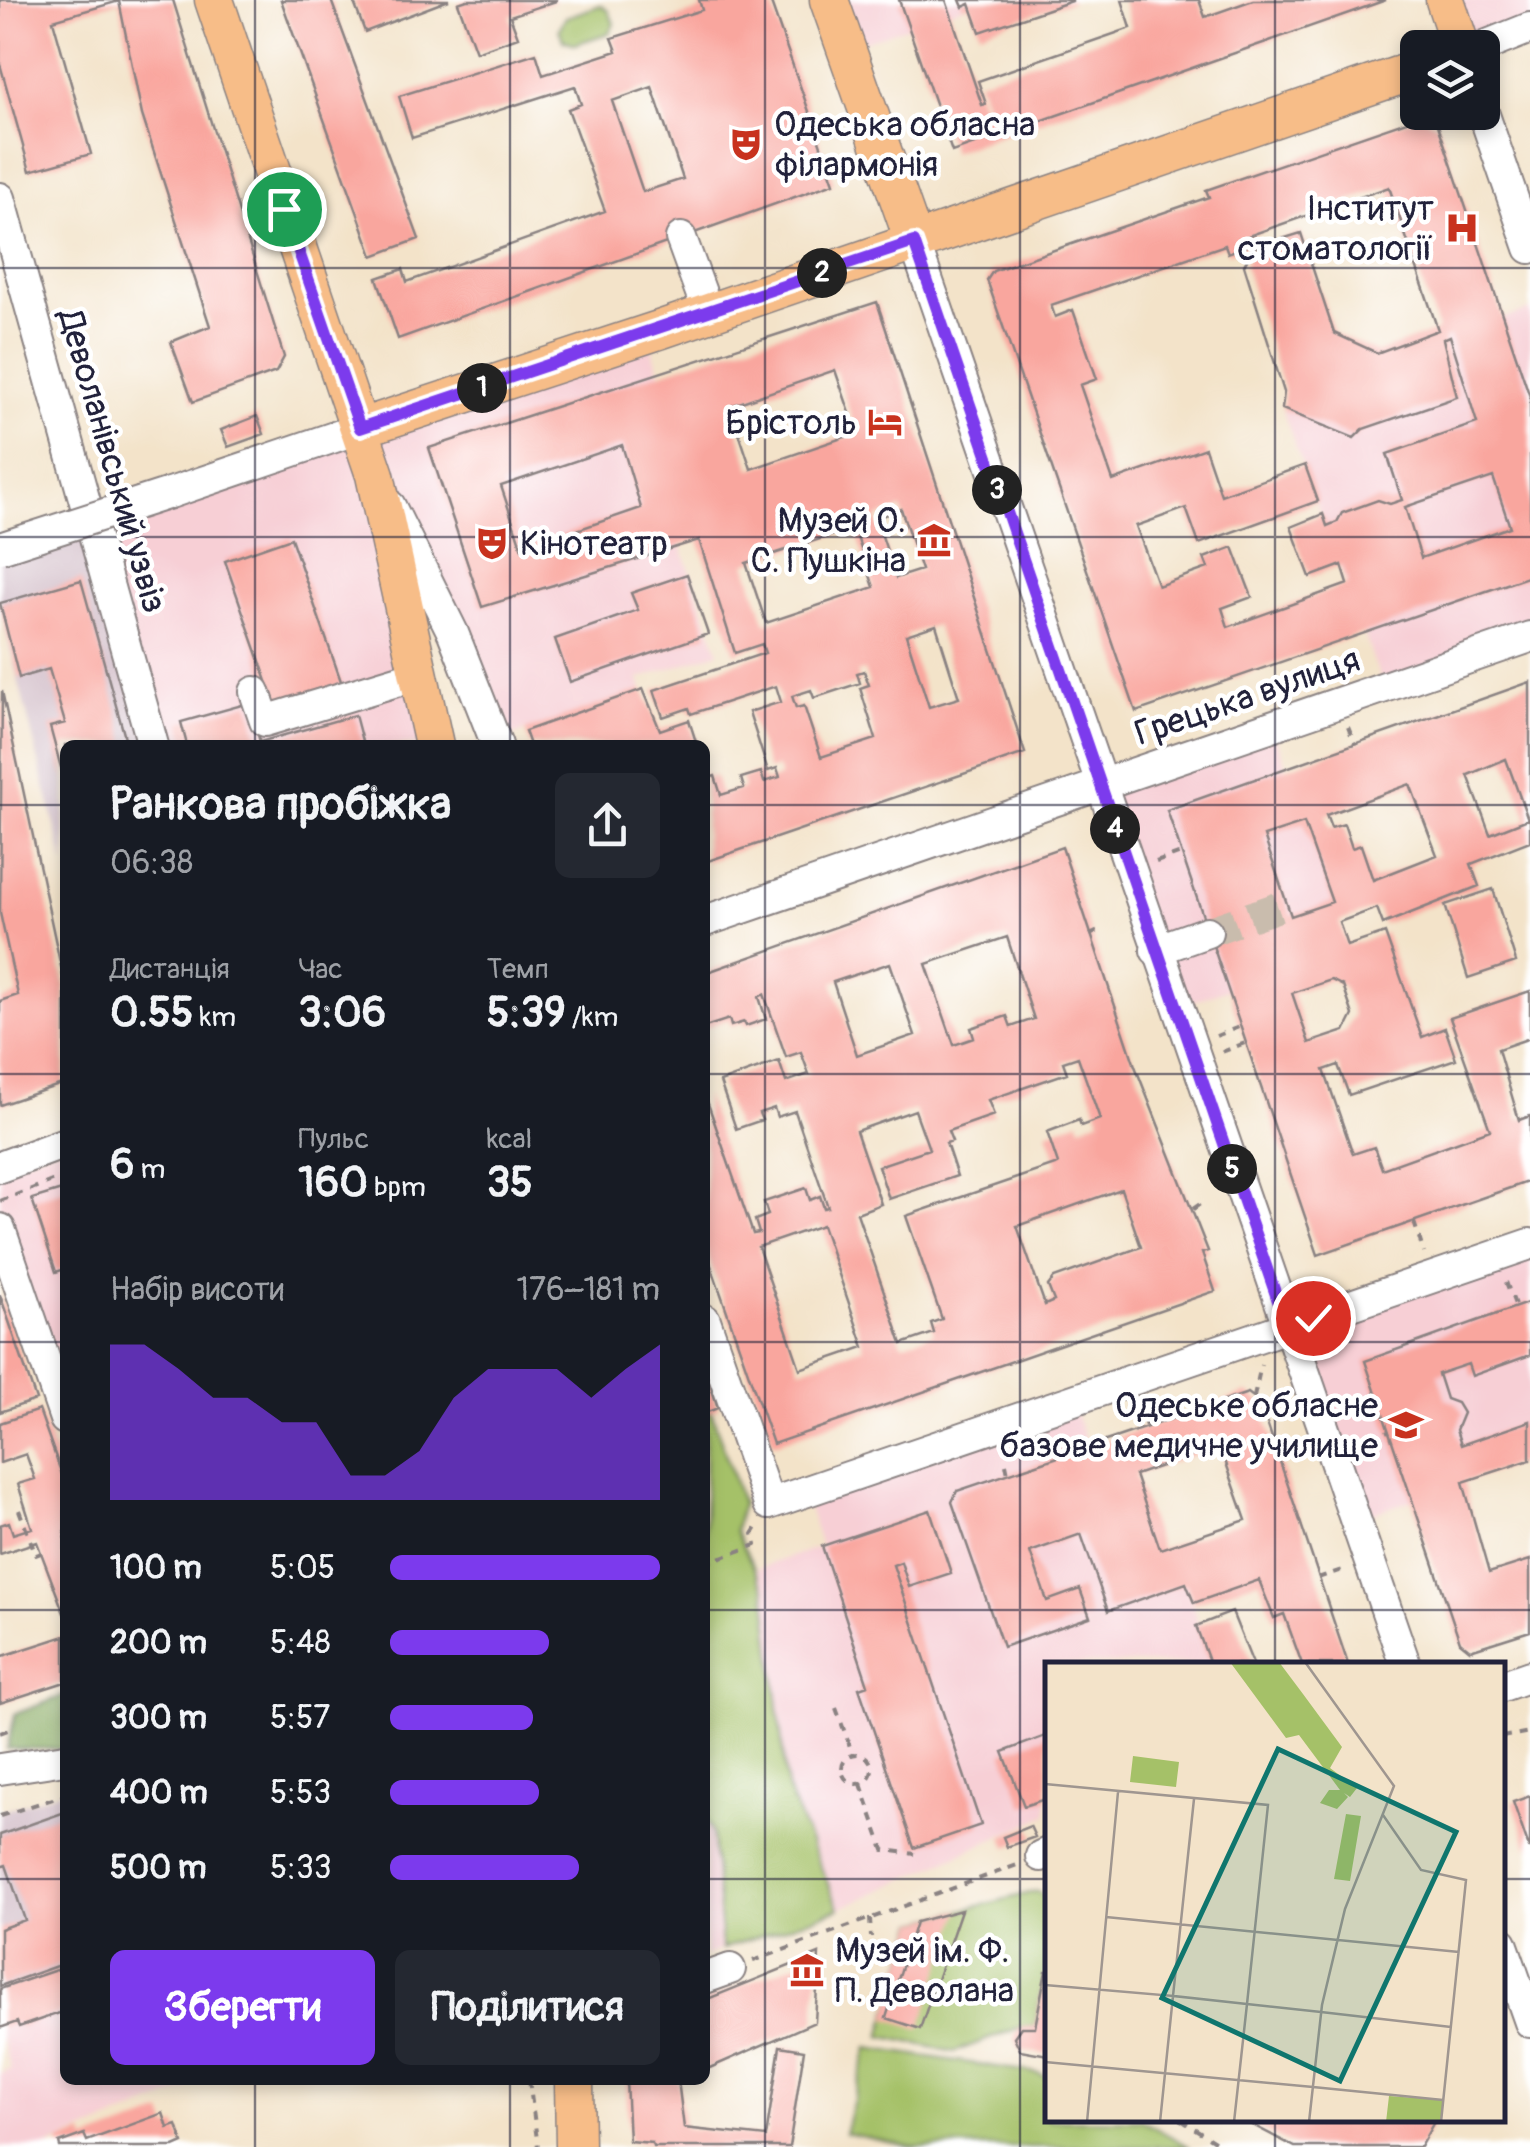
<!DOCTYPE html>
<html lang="uk">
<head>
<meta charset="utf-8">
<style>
  :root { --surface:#171b24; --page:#242831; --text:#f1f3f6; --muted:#9ea1a6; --accent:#7c3aed }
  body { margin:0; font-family:Pangolin,sans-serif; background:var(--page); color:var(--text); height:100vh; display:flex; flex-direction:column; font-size:38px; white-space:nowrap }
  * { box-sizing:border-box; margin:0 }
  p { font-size:32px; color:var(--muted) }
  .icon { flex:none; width:55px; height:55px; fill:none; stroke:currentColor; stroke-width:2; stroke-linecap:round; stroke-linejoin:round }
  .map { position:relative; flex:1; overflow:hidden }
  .side { position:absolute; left:60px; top:740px; width:650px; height:1345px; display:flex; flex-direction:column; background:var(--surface); border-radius:15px; box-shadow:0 5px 15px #0003 }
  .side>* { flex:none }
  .tools { position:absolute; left:1400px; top:30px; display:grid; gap:20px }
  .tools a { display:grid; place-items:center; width:100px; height:100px; border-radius:15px; background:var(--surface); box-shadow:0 5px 15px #0003; font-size:50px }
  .pin { position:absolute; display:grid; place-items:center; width:85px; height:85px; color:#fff; margin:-42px; border:5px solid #fff; border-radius:50%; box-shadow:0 2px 10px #0007 }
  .km { position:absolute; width:50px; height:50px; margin:-25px; border-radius:50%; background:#222; color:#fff; font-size:28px; line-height:50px; text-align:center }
  .round { display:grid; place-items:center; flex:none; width:105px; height:105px; border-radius:15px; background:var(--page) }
  .headline { display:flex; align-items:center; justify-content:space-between; height:170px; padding:0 50px }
  h1 { font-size:45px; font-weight:800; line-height:75px }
  .metrics { display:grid; grid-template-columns:repeat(3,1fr); gap:15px; height:170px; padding:10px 50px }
  .metrics div { display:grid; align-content:center }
  .metrics b { font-size:42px; font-weight:800 }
  .metrics small { font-size:28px; font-weight:400 }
  .metrics p { font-size:28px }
  .chart { height:280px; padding:20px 50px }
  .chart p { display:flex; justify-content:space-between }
  .chart svg { width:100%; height:180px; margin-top:10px; fill:var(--accent); opacity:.7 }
  .button { display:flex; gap:20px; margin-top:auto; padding:20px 50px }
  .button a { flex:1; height:115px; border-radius:15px; background:var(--accent); color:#fff; font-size:40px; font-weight:800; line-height:115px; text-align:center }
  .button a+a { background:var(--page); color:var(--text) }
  ul { padding:0 50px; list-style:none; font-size:32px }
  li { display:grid; grid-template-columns:160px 120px 1fr; align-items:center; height:75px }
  li i { height:25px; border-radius:12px; background:var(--accent) }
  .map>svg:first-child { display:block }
</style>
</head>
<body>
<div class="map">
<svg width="1530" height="2147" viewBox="0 0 1530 2147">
  <rect width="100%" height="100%" fill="#fff"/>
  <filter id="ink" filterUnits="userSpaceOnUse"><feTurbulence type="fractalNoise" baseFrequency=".01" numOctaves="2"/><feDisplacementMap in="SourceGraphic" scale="20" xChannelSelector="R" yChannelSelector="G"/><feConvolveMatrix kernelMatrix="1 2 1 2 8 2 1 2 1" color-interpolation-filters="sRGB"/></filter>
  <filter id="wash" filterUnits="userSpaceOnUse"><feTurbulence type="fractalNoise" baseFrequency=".0048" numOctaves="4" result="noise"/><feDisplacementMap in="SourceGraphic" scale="40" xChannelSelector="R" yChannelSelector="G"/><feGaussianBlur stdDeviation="2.25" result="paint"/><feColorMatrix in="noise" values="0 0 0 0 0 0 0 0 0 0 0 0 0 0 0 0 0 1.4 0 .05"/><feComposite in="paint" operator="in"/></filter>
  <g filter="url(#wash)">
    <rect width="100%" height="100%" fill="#f3e3c9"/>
    <!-- built -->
    <path fill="#f7cfd5" d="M833,0H982L849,47Z
      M1449,0H1530V25L1466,47Z
      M1530,310V631L1382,684L1282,409L1354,438L1363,429L1456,398L1443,339Z
      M648,335L713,536L681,545L719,652L639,679L643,689L500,740L361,428Z
      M360,431L429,745H154L91,520Z
      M1274,731L1347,946L1180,1006L1102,788Z
      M65,1145V1396L0,1209V1168Z
      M1530,1248V1460L1356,1519L1293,1330Z
      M1072,1404L1143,1598L1186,1583L1210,1664H1048L1047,1815L839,1909L787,1789L765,1589L757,1569L821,1546L804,1496Z
      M705,1820L712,1832L722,1949L705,1956Z
      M65,1967V2080H186L189,2089L47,2147H0V2073L11,2069L0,2035V1989Z"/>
    <!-- industrial -->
    <path fill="#d2bdc8" d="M90,520L151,745H65V865L0,608V549Z
      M65,1790V1967L0,1989V1812Z"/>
    <!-- green -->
    <path fill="#a5c168" stroke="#647252" stroke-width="2.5" d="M601,5L609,11L614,24L609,33L575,44L563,40L559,29L566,17Z
      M711,1411L742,1503L735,1531L765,1589L787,1789L839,1909L722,1949L712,1832L705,1820V1413Z
      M1037,1891L1047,1898V1960L1035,2027H1021L954,2052L881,2036L916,1922Z
      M868,2048L1038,2073L1047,2077L1048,2120H1141L1190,2147H912L845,2133Z"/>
    <!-- forest -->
    <path fill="#84a75c" stroke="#53644c" stroke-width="2.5" d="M65,1695V1749H7L15,1714Z"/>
    <g id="blocks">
      <!-- building -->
      <path fill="#f9a69e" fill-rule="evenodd" d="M0,0H173L284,357L276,372L193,402L171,342L210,326L142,115L119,1L53,20L91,154L30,171L0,64Z
        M281,0H331L419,239L373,256Z
        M353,0H449L365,32Z
        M467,0H556V1L510,16L518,37L476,52L458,3Z
        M699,0H770L834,183L398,339L377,278L403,269L407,282L605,211L568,109L581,104L575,86L412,138L399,96L536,53L543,75L617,51L612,38L702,10ZM652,87L683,179L643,192L612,101Z
        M899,0H946L982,105L986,104L978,81L1131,28L1122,0H1199L1205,17L1253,0H1386L952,152Z
        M960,0H1072V1L980,32L970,4L963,7Z
        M1421,116L1438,125L1530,397V576L1136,712L987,280L993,271L1209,197L1206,190ZM1389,187L1438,330L1377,353L1334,333L1301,233L1253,248L1244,265L1284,392L1282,409L1354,438L1363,429L1457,397L1443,339L1450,336L1477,423L1387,454L1402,500L1390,504L1378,500L1342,513L1337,522L1327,526L1323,514L1291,527L1310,577L1342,565L1348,584L1228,627L1222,608L1252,597L1233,547L1204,558L1208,568L1158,586L1136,526L1186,508L1199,544L1318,501L1305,465L1221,495L1205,448L1113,481L1080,385L1097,379L1073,310L1055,317L1051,305L1225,245L1228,253L1247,246L1245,237ZM1493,477L1510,527L1421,558L1405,507Z
        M877,302L1025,753L705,862V771L708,778L715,776L721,795L744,788L741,778L761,772L764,782L780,777L777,768L768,771L749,712L781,702L776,686L691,714L689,708L663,717L654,690L765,653L762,644L735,653L699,540L482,607L429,448ZM835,370L857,433L751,469L730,406ZM622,445L641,508L522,549L501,486ZM901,509L921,570L896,578L876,518ZM854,528L874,587L766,623L746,563ZM936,625L959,698L929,707L906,635ZM864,671L869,685L860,688L876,739L821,757L804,706L796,708L792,696L811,690L814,698L860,683L857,673Z
        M257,416L264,434L228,447L221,430Z
        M291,538L342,684L276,707L225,561Z
        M687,574L708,634L570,682L555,639L638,610L631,593Z
        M81,580L127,745H65L64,779L50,727L65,723L49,669L19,678L0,603Z
        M1530,682V841L1471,864L1479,886L1383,924L1377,908L1339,922L1347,946L1385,933L1422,1037L1445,1028L1456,1059L1349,1095L1338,1065L1324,1070L1353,1154L1374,1147L1382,1169L1490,1130L1450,1018L1530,991V1038L1498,1049L1519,1120L1530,1116V1181L1318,1255L1167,810ZM1506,759L1528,819L1490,834L1468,775ZM1410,784L1437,855L1373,880L1361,845L1352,848L1344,824L1331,828L1326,815ZM1304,823L1332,902L1291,916L1264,836ZM1331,980L1343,986L1353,1015L1345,1031L1309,1043L1292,993Z
        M643,689L660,730L689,720L697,745H530L525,731Z
        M2,691L65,986V1083L0,1105V1001L18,995L0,913Z
        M249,703L260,742L355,715L363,745H187L181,722Z
        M1062,847L1135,1066L1208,1251L1202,1253L1215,1291L773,1444L705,1248V1095L753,1234L759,1233L755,1220L768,1215L764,1202L806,1188L810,1200L820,1196L824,1208L828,1207L795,1111L777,1117L774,1108L759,1113L762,1120L736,1129L720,1082L779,1061L786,1082L809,1074L801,1052L786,1057L764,994L759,997L766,1019L746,1026L744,1022L731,1026L729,1019L705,1027V973ZM1007,937L1034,1019L1011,1027L1007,1016L971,1028L974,1038L954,1045L926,964ZM890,963L915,1035L857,1055L833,982ZM1078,1057L1100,1119L1081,1126L1079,1120L1047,1132L1058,1164L906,1216L942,1319L931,1323L934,1333L902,1344L857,1213L881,1204L856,1131L915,1110L929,1149L878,1166L889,1199L957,1176L946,1143L952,1141L948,1131L994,1115L988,1100L1067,1073L1063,1062ZM1121,1189L1141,1247L1054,1278L1048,1286L1054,1301L1045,1305L1017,1226ZM822,1225L864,1347L800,1369L758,1247Z
        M1493,889L1516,962L1468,978L1445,905Z
        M65,1189V1269L56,1272L32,1199Z
        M0,1295L36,1400L0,1412Z
        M1530,1302V1355L1472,1376L1468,1364L1438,1374L1446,1399L1457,1403L1463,1413L1456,1430L1461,1445L1530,1421V1460L1463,1482L1489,1573L1530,1560V1631L1470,1650L1460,1642L1365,1361Z
        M706,1371L718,1408L705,1413V1372Z
        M1248,1393L1260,1402L1348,1664H1302L1284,1614L1274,1618L1259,1580L1194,1603L1186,1583L1108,1611L1081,1534L1030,1552L1047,1601L1080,1589L1090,1617L1003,1647L952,1502L957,1491ZM1220,1446L1246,1520L1160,1549L1135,1475Z
        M39,1410L65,1483V1616L37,1542L0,1554V1525L9,1522L13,1534L32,1528L18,1484L35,1479L26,1454L0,1463V1423Z
        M930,1510L951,1573L909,1587L901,1562L893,1565L981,1825L914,1848L859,1688L868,1685L822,1546Z
        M1232,1612L1253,1664H1210L1196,1626Z
        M65,1636V1682L0,1703V1657Z
        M1048,1735V1798L1024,1806L1003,1752Z
        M1530,1796V1848H1529L1513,1802Z
        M65,1812V1963L0,1986V1929L25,1920L6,1865L0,1867V1835Z
        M1030,1826L1035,1837L1007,1847L1003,1837Z
        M961,1910L920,2029L886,2018L916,1922Z
        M819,1954L815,2022L705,2070V2000Z
        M65,1967V2011L19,2027L17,2022L0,2028V1989Z
        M1046,1971H1048V2055L1020,2050L1014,2037L1021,2027H1035Z
        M780,2046L804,2050L789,2147H653L652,2143L629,2141L626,2080H678L684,2128L766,2137Z
        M163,2113L168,2128L177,2125L183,2143L174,2147H60L59,2143L84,2134L87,2141Z
        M1243,2120H1435L1420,2147H1295Z"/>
    </g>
  </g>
  <g filter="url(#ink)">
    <use href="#blocks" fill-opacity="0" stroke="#8a8282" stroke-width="2.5"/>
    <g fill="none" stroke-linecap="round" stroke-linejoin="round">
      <!-- minor-tunnel -->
      <path stroke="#c9bcad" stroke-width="30" stroke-dasharray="30 15" stroke-linecap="butt" d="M1207,932L1287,904"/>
      <!-- minor casing -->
      <g stroke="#8a8282" stroke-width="34">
        <path id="minor" d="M1480,48L1530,28
          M1482,109L1530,248
          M0,198L153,745
          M681,238L708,312
          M914,241L1405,1664
          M170,493L361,428
          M390,506L453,633L497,745
          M255,692L265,721L420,674
          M705,921L1530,637
          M1156,950L1207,932
          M0,1167L65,1143
          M0,1229L65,1419
          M705,1320L769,1504L1530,1244
          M1502,1686L1530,1676
          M0,1769L65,1759
          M1041,1856L1048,1853
          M1502,1943L1530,2022
          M705,1978L730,1969"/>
      </g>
      <!-- major casing -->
      <g stroke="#8a8282" stroke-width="41">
        <path id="major" d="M214,0L375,475L434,745
          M829,0L914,241
          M1445,0L1461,48
          M361,428L662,329L1418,69
          M574,2080L575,2147"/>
      </g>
      <!-- path -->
      <path stroke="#8a8282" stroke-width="4" stroke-dasharray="8 8" stroke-linecap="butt" d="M1348,727L1355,744
        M1156,862L1181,853
        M1090,935L1104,928
        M1216,1036L1239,1027
        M1222,1052L1245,1043
        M0,1201L65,1176
        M1193,1209L1200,1204
        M1414,1222L1424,1253
        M1506,1282L1516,1307
        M1254,1397L1261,1365
        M1144,1418L1146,1427
        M1356,1443L1388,1431
        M1006,1464L1008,1474
        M19,1510L36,1555L41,1553
        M705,1563L756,1545L753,1534L758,1526
        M1318,1578L1342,1570
        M836,1708L853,1755
        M0,1733L8,1730
        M1502,1737L1530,1732
        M842 1769a15 15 0 1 1 30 0a15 15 0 1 1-30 0Z
        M861,1784L884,1850L915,1854
        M0,1816L65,1795
        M870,1918L871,1937
        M753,1961L1017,1865
        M529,2080L538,2147
        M1181,2120L1224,2147"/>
      <!-- minor -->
      <use href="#minor" stroke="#fff" stroke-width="30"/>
      <!-- major -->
      <use href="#major" stroke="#f7bd88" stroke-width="38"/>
      <!-- minor-bridge casing -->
      <g stroke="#8a8282" stroke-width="34" stroke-linecap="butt">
        <path id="minor-bridge" d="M0,548L170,493"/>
      </g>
      <!-- minor-bridge -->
      <use href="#minor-bridge" stroke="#fff" stroke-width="30"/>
    </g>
  </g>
  <g fill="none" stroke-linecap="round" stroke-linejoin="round" filter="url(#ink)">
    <!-- route casing -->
    <g stroke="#fff" stroke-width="20">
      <path id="route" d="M284,209L360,428L914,242L1287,1327L1313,1318"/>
    </g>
    <!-- route -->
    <use href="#route" stroke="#7c3aed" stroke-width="12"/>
  </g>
  <!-- grid -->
  <path fill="none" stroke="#22223b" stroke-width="2.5" stroke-opacity="0.55" d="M255,0V745M510,0V745M765,0V2147M1020,0V2147M1275,0V1664M0,268H1530M0,537H1530M0,805H65M705,805H1530M0,1074H65M705,1074H1530M0,1342H65M705,1342H1530M0,1610H65M705,1610H1530M0,1879H65M705,1879H1048M1502,1879H1530M255,2080V2147M510,2080V2147M1275,2120V2147"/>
  <!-- icons -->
  <defs>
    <g id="theatre-bare" transform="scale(2.7)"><path d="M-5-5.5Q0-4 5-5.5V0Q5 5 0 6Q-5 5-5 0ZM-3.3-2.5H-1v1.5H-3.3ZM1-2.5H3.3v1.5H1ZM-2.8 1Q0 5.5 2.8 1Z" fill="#c8321e" stroke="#fff" stroke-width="2.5" paint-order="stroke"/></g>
    <g id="hospital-bare" transform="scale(2.7)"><path d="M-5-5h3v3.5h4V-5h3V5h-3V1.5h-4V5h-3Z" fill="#c8321e" stroke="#fff" stroke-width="2.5" paint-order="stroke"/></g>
    <g id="hotel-bare" transform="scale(2.7)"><path d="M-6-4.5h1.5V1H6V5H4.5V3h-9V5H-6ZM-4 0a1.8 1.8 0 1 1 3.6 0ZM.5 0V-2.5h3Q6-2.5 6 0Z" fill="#c8321e" stroke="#fff" stroke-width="2.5" paint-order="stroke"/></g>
    <g id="museum-bare" transform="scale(2.7)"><path d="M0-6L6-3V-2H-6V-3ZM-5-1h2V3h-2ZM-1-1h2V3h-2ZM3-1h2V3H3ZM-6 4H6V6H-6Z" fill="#c8321e" stroke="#fff" stroke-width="2.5" paint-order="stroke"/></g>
    <g id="university-bare" transform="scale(2.7)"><path d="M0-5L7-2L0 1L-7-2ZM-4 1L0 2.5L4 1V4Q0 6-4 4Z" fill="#c8321e" stroke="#fff" stroke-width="2.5" paint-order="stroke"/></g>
  </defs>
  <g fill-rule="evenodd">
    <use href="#theatre-bare" x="746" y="144"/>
    <use href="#hospital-bare" x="1462" y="228"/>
    <use href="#hotel-bare" x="885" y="422"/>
    <use href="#museum-bare" x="934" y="540"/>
    <use href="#theatre-bare" x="492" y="543"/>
    <use href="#university-bare" x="1406" y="1425"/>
    <use href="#museum-bare" x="807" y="1970"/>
  </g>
  <g text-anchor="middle" stroke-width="9" stroke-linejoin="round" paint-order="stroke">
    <!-- poi labels -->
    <g font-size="35" fill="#22223b" stroke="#fff" text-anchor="end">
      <text x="774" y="136" text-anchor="start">Одеська обласна<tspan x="774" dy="40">філармонія</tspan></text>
      <text x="1434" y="220">Інститут<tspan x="1434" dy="40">стоматології</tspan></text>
      <text x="857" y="434">Брістоль</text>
      <text x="906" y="532">Музей О.<tspan x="906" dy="40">С. Пушкіна</tspan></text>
      <text x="520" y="555" text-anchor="start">Кінотеатр</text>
      <text x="1378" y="1417">Одеське обласне<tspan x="1378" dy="40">базове медичне училище</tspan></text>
      <text x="835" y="1962" text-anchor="start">Музей ім. Ф.<tspan x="835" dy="40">П. Деволана</tspan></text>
    </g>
    <!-- street labels -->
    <g font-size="35" fill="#22223b" stroke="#fff">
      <text transform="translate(113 461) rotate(74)" y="12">Деволанівський узвіз</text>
      <text transform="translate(1247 696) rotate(-19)" y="12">Грецька вулиця</text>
    </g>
  </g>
  <!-- overview -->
  <g transform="translate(1045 1662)">
    <rect width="460" height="460" fill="#f3e3c9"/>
    <path d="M185,0H234L258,32L297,85L285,106L312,126L305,135L299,131L303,135L292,147L275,141L284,128H295L254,73L241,76ZM88,94L134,100L131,125L85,120ZM301,152L316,154L305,219L289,217ZM344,434L398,438L396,459L341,460Z" fill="#a5c168"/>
    <path fill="none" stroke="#9f9690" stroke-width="2.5" d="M260,0L349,124L300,247L277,343L264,460M0,122L223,143L202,342M338,153L376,208L421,218L396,460M61,255L414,290M0,323L128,334L149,137M276,350L406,365M0,400L268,425M268,425L398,438M42,460L73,130M115,460L128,334L276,350M189,460L202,342"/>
    <path fill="#0f766e" fill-opacity="0.15" stroke="#0f766e" stroke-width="5" d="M233,87L411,170L295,419L117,336Z"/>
    <rect width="460" height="460" fill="none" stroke="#22223b" stroke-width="5"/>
  </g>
</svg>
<div class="tools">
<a><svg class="icon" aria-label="layers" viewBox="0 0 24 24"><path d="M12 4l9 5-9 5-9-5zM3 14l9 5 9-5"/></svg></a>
</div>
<div class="pin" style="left:284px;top:209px;background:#1e9e55"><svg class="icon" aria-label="arrive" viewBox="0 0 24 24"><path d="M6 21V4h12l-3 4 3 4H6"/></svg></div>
<div class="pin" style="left:1313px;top:1318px;background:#d93025"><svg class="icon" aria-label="check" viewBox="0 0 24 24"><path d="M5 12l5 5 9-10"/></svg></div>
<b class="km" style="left:482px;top:388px">1</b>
<b class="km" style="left:822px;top:273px">2</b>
<b class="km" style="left:997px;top:490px">3</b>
<b class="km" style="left:1115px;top:829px">4</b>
<b class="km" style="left:1232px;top:1169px">5</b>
<section class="side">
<div class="headline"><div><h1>Ранкова пробіжка</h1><p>06:38</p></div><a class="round"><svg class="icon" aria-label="share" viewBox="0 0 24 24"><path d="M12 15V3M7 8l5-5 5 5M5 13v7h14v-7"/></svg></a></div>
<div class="metrics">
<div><p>Дистанція</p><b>0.55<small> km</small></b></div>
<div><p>Час</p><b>3:06</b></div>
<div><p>Темп</p><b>5:39<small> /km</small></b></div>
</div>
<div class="metrics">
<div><b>6<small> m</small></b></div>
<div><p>Пульс</p><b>160<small> bpm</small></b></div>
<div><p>kcal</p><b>35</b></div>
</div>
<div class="chart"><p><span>Набір висоти</span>176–181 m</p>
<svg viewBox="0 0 160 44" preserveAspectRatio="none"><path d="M0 44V6L10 6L20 12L30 19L40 19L50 25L60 25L70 38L80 38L90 32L100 19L110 12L120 12L130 12L140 19L150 12L160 6V44z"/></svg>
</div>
<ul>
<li><b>100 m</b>5:05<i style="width:100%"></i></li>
<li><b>200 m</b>5:48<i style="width:59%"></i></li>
<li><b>300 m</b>5:57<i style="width:53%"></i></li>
<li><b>400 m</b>5:53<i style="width:55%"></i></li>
<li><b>500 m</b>5:33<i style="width:70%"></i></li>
</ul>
<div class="button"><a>Зберегти</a><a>Поділитися</a></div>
</section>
</div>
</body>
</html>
